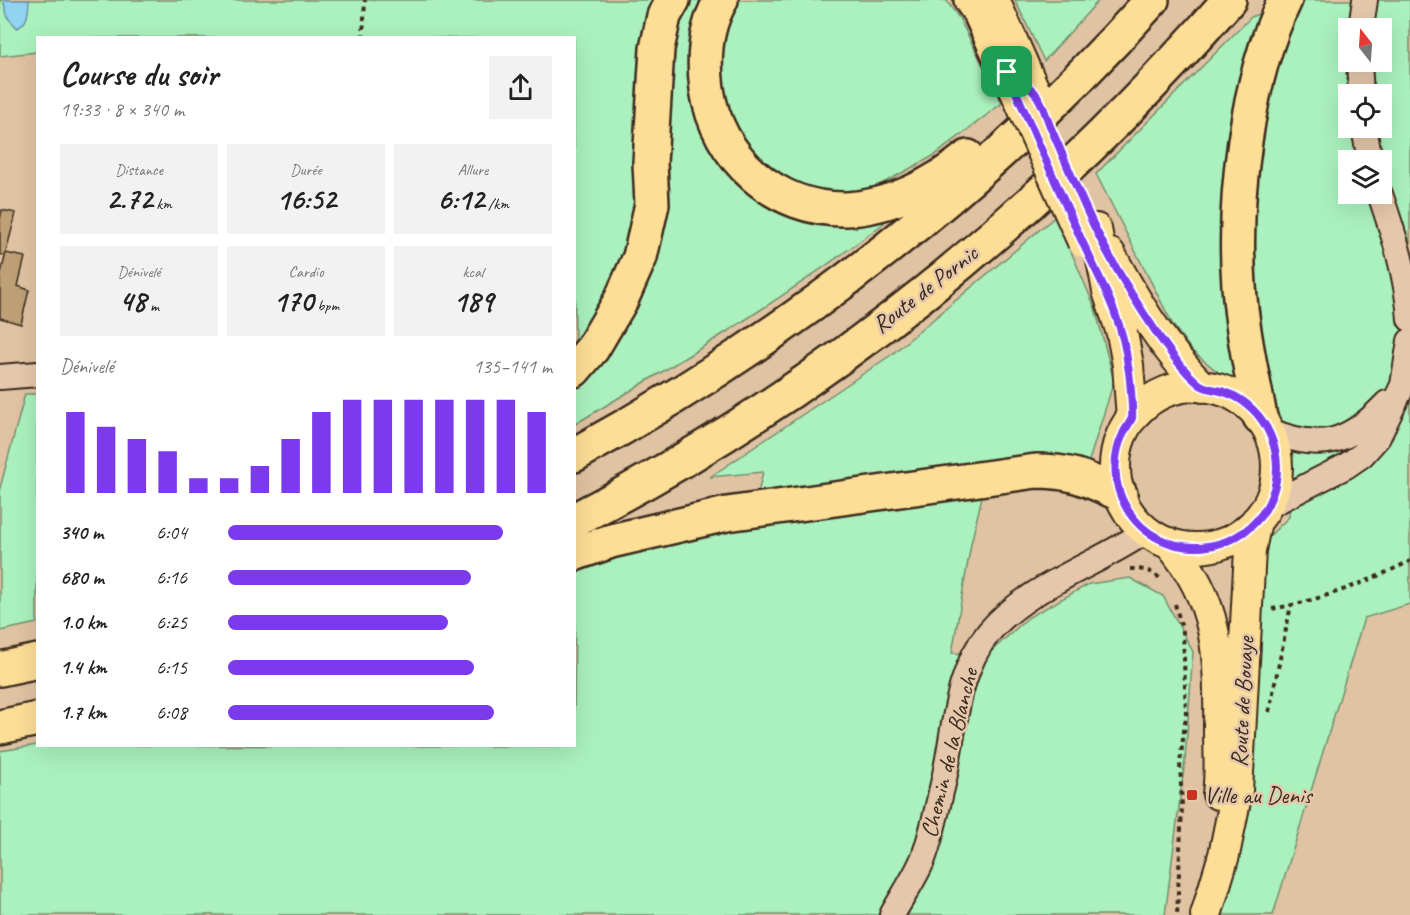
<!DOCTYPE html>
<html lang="fr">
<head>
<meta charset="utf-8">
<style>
  :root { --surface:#fff; --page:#f2f2f2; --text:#222; --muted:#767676; --accent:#7c3aed }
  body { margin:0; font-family:Caveat,sans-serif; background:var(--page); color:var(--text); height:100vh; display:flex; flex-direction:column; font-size:22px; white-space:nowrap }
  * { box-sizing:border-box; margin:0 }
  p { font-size:20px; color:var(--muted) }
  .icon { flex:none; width:33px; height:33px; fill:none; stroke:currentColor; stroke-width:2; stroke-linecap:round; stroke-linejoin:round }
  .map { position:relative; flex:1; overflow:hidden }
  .details { position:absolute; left:36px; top:36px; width:540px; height:711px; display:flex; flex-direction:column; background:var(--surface); border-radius:0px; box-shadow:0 6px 24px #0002 }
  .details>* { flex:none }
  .needle { width:39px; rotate:343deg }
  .fabs { position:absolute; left:1338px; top:18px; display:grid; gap:12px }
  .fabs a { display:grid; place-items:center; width:54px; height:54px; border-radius:0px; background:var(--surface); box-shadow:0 6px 24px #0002; font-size:30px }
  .pin { position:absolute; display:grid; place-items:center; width:51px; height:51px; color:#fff; margin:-26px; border-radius:12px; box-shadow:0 3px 9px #0006 }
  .round { display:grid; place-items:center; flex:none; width:63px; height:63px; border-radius:0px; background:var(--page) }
  .headline { display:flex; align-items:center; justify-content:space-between; height:102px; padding:0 24px }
  h1 { font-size:33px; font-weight:700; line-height:45px }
  .figures { display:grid; grid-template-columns:repeat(3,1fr); gap:9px; height:102px; padding:6px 24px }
  .figures div { display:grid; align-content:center; border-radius:0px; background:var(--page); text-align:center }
  .figures b { font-size:30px; font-weight:700 }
  .figures small { font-size:16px; font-weight:400 }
  .figures p { font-size:16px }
  .chart { height:168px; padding:12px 24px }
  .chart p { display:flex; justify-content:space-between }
  .chart svg { width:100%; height:108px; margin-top:6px; stroke:var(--accent); stroke-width:6 }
  ul { padding:0 24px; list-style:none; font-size:20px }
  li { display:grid; grid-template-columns:96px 72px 1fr; align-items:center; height:45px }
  li i { height:15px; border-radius:8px; background:var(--accent) }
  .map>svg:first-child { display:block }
</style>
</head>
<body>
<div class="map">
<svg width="1410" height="915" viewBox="0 0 1410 915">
  <rect width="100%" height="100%" fill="#e0c3a3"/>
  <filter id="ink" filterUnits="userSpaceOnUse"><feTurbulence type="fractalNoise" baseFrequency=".0167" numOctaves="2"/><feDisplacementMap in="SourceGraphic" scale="12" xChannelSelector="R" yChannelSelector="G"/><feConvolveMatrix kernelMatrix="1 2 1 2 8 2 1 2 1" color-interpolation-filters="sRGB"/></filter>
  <g filter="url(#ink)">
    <!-- green -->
    <path fill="#aaf1bd" stroke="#728e6e" stroke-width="1.5" fill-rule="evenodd" d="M0,0H946L959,18L1002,103L935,155L876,187L884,223C786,298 681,361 575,424L574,38H38L37,52L0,56Z
      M1015,0H1099L1044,61Z
      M1288,0H1410V604L1364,618L1273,915H1217L1260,545L1289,517L1291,465L1286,426L1266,396L1223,376L1192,351L1173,325L1096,174L1251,17ZM1348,28H1382V62H1348ZM1348,94H1382V128H1348ZM1348,160H1382V194H1348Z
      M1056,216L1095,308L1114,381L1088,464L989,466L971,544L952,653L987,655L1029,617L1089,584L1130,578L1163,596L1193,652L1185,760L1165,915H0V751L37,745L574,746L575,573L628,553L750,526L763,472L710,477L891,355Z
      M25,394H37V623L0,631V488Z"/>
    <!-- water -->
    <path fill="#90d4f2" stroke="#6e909d" stroke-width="1.5" d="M3,0H29C28,11 29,23 17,28L8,18Z"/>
    <!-- building -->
    <path fill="#bea076" stroke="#3b2a1e" stroke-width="1.5" d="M2,210L16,213L5,256L0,254V219Z
      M6,253L25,257L18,286L29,290L21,324L0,318V277Z"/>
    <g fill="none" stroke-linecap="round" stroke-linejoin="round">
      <!-- minor casing -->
      <g stroke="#3b2a1e" stroke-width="28">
        <path id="minor" d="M1361,28L1365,0
          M1359,62L1361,94
          M1364,128L1370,160
          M1380,194C1394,235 1407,275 1410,319
          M0,377L38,374
          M1268,430C1321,452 1348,444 1387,403
          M1266,507L1346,466L1362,455L1378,437L1403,385L1410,341
          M892,915C902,897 915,878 923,859C931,838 936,814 941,792C955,739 953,676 989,632C1028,586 1097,565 1146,531"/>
      </g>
      <!-- major casing -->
      <g stroke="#3b2a1e" stroke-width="34">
        <path id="major" d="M994,0L1036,94
          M1096,229L1108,291L1122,333L1128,365L1132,418
          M1110,254C1136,302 1163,348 1202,387
          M1115 467a81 81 0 1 1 162 0a81 81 0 1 1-162 0Z
          M1169,543C1219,601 1220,656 1219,730C1219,751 1221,773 1218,794
          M1206,915L1224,855L1237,791L1250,550L1256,521"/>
      </g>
      <!-- highway casing -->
      <g stroke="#3b2a1e" stroke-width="38">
        <path id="highway" d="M721,0C705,27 703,59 707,89C717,158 776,211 847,209C891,207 935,184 968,157
          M971,0L980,13L1007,72
          M574,370L592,349L621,300L640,257L652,204L650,163L657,49L664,16L673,0
          M1260,417C1252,374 1242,331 1239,286C1233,199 1246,80 1285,0
          M574,455C790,337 988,183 1152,0
          M574,520C824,393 1046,210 1229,0
          M574,554L611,541L727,514L1036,471C1074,471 1086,479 1120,494
          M0,669L38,661
          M0,727L38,719"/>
      </g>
      <!-- path -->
      <path stroke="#3b2a1e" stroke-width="4" stroke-dasharray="4.5 4.5" stroke-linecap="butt" d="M363,38L365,0
        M1130,569C1142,569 1153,570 1161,580
        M1175,604L1183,632L1186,715L1180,763L1182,807L1177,915
        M1272,609C1321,600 1366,583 1410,561
        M1269,712L1291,605"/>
      <!-- minor -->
      <use href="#minor" stroke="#e5c8ac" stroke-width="24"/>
      <!-- major -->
      <use href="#major" stroke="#fdde96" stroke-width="30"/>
      <!-- highway -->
      <use href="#highway" stroke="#fdde96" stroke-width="33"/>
      <!-- major-bridge casing -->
      <g stroke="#3b2a1e" stroke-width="34" stroke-linecap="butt">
        <path id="major-bridge" d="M1007,72L1083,242"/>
      </g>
      <!-- major-bridge -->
      <use href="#major-bridge" stroke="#fdde96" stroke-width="30"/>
    </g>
  </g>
  <g fill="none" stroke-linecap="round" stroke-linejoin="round" filter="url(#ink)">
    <!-- route casing -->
    <g stroke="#fff" stroke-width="12">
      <path id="route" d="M1007,72C1016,79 1028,85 1035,93C1042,101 1046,116 1050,126C1065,160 1079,195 1095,228C1113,265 1135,301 1158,335C1170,352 1183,371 1199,384C1207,390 1218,389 1227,393C1267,408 1287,456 1272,495C1249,558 1159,566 1126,507C1113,485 1112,457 1123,434C1125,429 1130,423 1132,418C1133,412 1130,375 1128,366C1123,319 1100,280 1081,239C1056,184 1032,128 1007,72Z"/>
    </g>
    <!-- route -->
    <use href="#route" stroke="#7c3aed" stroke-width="8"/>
  </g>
  <!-- markers -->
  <rect fill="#c8321e" stroke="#e5c8ac" stroke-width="2" x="1186" y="789" width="12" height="12" rx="3"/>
  <g text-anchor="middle" stroke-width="5" stroke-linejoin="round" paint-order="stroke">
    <!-- street labels -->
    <g font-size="24" fill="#3b2a1e" stroke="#e5c8ac">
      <text transform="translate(925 289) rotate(-38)" y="8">Route de Pornic</text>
      <text transform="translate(1242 702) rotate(-87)" y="8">Route de Bouaye</text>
      <text transform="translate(949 753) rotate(-76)" y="8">Chemin de la Blanche</text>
    </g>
    <!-- poi labels -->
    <g font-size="24" fill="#3b2a1e" stroke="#e5c8ac" text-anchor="start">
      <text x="1204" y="803">Ville au Denis</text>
    </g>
  </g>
</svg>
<div class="fabs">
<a><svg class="needle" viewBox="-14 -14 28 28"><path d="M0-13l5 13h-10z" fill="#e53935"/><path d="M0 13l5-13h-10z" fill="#767676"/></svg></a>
<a><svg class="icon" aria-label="locate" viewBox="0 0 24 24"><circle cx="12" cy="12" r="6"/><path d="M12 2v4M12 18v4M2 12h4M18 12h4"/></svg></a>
<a><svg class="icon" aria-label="layers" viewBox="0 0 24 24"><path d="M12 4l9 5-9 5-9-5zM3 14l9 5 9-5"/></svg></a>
</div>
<div class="pin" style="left:1007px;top:72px;background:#1e9e55"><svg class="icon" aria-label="arrive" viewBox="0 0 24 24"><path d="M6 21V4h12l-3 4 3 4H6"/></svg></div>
<section class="details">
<div class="headline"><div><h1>Course du soir</h1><p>19:33 · 8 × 340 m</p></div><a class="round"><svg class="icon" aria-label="share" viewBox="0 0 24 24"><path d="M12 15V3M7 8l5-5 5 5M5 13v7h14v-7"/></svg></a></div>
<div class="figures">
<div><p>Distance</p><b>2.72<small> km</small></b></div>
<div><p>Durée</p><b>16:52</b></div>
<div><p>Allure</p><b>6:12<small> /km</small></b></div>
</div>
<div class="figures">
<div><p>Dénivelé</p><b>48<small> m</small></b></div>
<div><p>Cardio</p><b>170<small> bpm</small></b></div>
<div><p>kcal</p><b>189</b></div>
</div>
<div class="chart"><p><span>Dénivelé</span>135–141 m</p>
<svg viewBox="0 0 160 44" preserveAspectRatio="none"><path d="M5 44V11M15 44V17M25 44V22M35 44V27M45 44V38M55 44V38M65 44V33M75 44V22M85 44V11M95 44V6M105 44V6M115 44V6M125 44V6M135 44V6M145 44V6M155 44V11"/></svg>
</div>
<ul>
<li><b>340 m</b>6:04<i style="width:85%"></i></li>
<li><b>680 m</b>6:16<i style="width:75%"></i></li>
<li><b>1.0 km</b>6:25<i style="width:68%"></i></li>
<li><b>1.4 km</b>6:15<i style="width:76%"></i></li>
<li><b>1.7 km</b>6:08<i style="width:82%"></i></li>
</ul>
</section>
</div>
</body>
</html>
